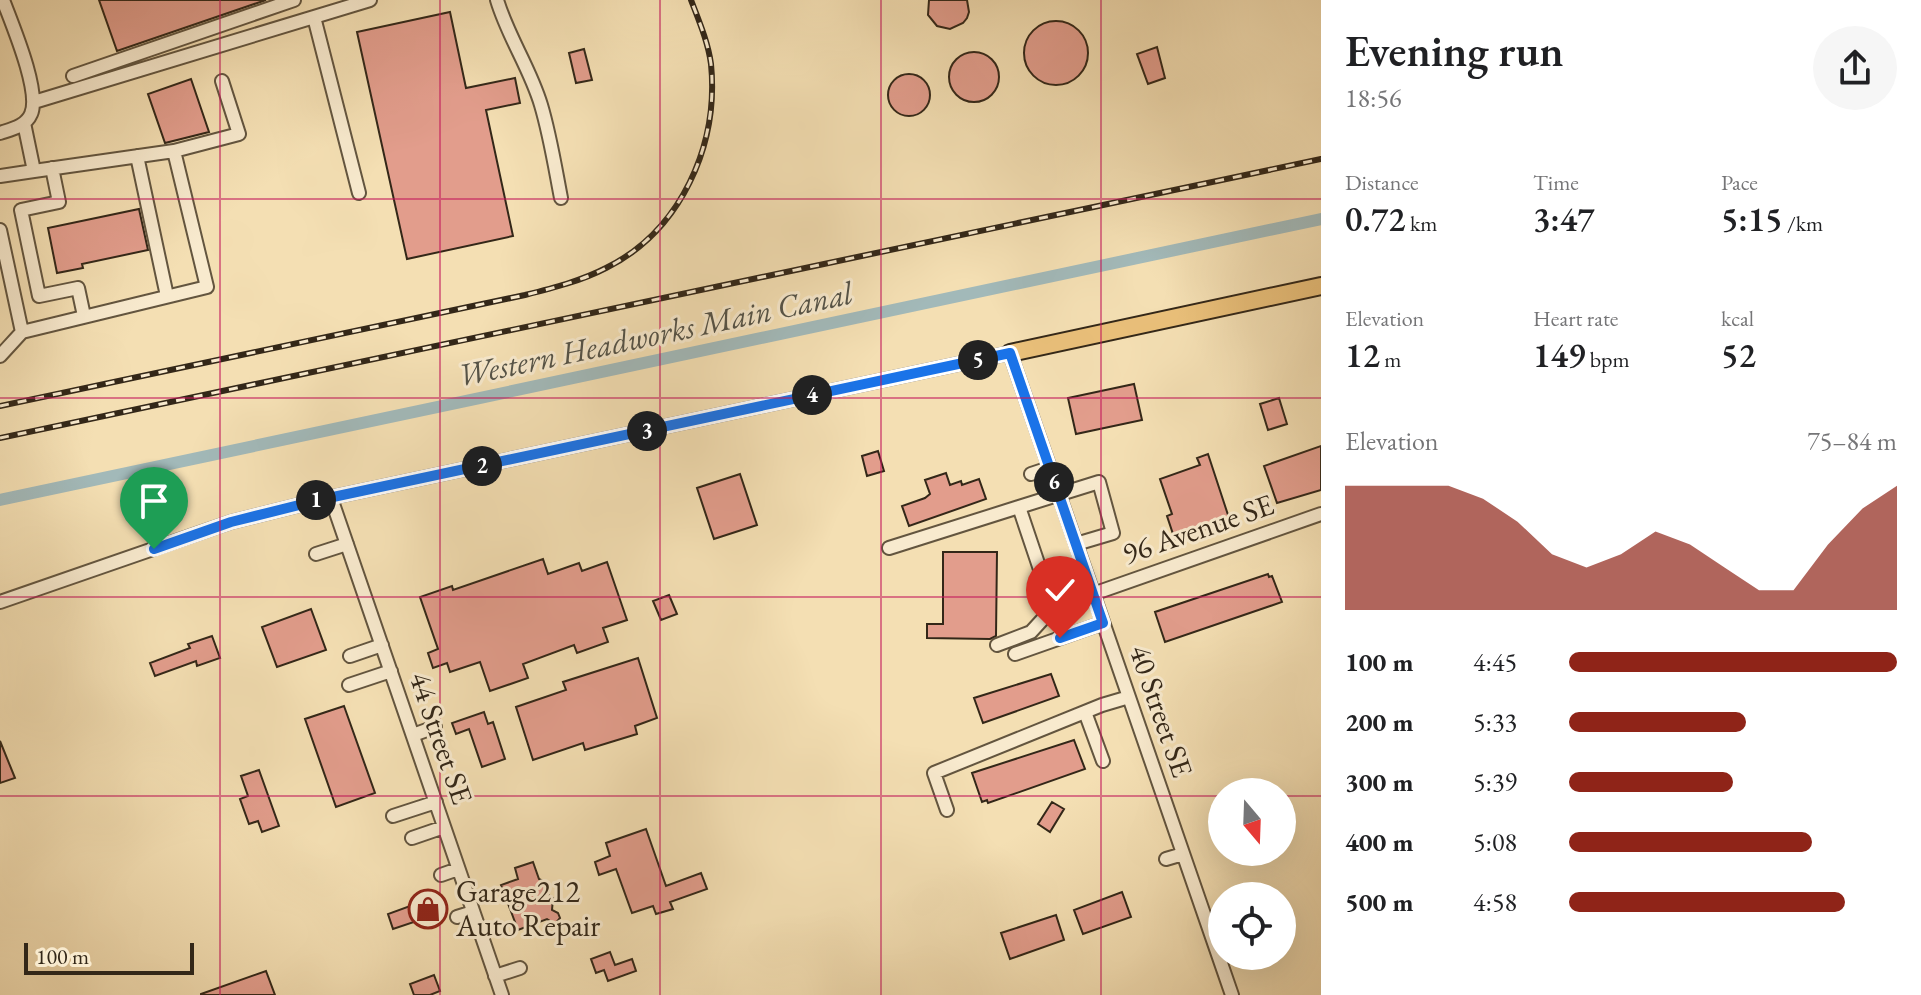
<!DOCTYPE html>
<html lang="en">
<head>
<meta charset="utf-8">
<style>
  :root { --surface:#fff; --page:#f6f6f6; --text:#202124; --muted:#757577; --accent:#8f2418 }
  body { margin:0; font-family:"EB Garamond",serif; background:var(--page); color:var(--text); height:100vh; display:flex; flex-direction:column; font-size:30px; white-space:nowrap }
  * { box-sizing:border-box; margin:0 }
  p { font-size:26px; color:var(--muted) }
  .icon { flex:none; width:44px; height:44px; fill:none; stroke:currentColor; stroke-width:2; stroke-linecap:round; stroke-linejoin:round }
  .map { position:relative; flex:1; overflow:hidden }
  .panel { display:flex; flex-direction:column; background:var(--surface); width:600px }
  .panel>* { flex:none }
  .needle { width:52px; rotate:161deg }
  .fabs { position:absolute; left:1208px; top:778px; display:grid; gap:16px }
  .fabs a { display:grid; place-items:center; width:88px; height:88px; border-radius:50%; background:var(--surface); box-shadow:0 8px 32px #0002; font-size:40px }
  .scale { position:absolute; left:24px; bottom:20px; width:170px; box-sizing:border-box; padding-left:8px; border:4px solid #332718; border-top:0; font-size:22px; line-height:28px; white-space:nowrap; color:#332718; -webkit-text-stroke:6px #f8eace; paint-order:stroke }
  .pin { position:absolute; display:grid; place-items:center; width:68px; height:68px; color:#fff; margin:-82px -34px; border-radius:50% 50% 50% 0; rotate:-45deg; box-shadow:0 0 8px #0007 }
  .pin .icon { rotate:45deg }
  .km { position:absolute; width:40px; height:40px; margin:-20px; border-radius:50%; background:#222; color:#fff; font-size:22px; line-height:40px; text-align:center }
  .round { display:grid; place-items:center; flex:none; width:84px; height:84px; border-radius:42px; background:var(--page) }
  .overview { display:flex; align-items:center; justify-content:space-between; height:136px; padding:0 24px }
  h1 { font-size:44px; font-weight:600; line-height:60px }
  .metrics { display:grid; grid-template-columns:repeat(3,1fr); gap:12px; height:136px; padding:8px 24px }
  .metrics div { display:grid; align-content:center }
  .metrics b { font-size:34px; font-weight:600 }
  .metrics small { font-size:22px; font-weight:400 }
  .metrics p { font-size:22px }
  .chart { height:224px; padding:16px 24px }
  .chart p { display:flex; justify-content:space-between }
  .chart svg { width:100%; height:144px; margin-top:8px; fill:var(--accent); opacity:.7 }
  ul { padding:0 24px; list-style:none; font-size:26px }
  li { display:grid; grid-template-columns:128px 96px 1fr; align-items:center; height:60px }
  li i { height:20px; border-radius:10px; background:var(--accent) }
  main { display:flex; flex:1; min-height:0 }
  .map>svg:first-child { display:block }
</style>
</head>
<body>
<main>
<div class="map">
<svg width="1321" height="995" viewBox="0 0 1321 995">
  <rect width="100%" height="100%" fill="#f4dfb3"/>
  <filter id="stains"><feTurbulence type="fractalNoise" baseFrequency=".0025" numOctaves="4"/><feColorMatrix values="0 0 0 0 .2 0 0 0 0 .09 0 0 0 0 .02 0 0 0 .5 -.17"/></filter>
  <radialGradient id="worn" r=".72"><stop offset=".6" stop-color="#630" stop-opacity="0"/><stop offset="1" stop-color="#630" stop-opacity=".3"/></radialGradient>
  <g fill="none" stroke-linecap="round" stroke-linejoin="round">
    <!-- canal -->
    <path stroke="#a2b9b9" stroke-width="12" d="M0,500L1321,219"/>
  </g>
  <!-- building -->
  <path fill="#e29d8c" stroke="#332718" stroke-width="2" d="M99,0H266L117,51Z
    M929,0H967L969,12L967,18L963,23L950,29L937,26L928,15Z
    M450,12L466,88L515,78L520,103L486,110L513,236L407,259L357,32Z
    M1024 53a32 32 0 1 1 64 0a32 32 0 1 1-64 0Z
    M1157,47L1165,78L1148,84L1137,54Z
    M584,49L592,80L576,83L569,53Z
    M949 77a25 25 0 1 1 50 0a25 25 0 1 1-50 0Z
    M888 95a21 21 0 1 1 42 0a21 21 0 1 1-42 0Z
    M191,79L209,132L165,143L148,94Z
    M139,209L148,250L82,264L83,268L57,273L48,228Z
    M1134,384L1142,420L1076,434L1068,398Z
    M1279,398L1287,424L1268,430L1260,404Z
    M1321,446V490L1277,503L1264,466Z
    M878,451L884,471L867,476L862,456Z
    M1208,454L1230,521L1175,540L1167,516L1172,514L1160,479L1200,465L1197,458Z
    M946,473L950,485L961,481L962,485L979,479L986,499L909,526L902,506L925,498L930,494L925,480Z
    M740,474L757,525L714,539L697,488Z
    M943,552H997L996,636L990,639L927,638V624H943Z
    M543,559L548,574L579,563L582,571L607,562L627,620L603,628L608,642L577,653L574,645L523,664L528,678L490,691L480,662L450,672L447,663L433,668L428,653L438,649L420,597L452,586L453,590Z
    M1268,574L1269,577L1272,576L1282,602L1165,642L1155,612Z
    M669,595L677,614L661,620L653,601Z
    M311,609L326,650L277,667L262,627Z
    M212,636L220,658L197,666L196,661L155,676L150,663L190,648L188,644Z
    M638,658L657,718L635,726L637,734L585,750L583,743L533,760L516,707L566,690L563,682Z
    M1051,674L1059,696L983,723L974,698Z
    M344,706L375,793L336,807L305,719Z
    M484,712L488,724L493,722L505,759L482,767L469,729L456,734L452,723Z
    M1074,740L1085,769L988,803L987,800L982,802L972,773Z
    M0,741L15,778L0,783Z
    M259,770L279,826L262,832L258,821L249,824L240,799L248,796L241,776Z
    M1052,802L1064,809L1050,832L1038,824Z
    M646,829L666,886L701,873L707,889L670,902L673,909L656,914L653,906L632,913L616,869L599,875L595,862L610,856L606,843Z
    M533,862L539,879L549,884L547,894L553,898L552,910L558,913L560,918L555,924L547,919L518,930L501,885L518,879L515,868Z
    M1122,892L1131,917L1083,934L1074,910Z
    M432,898L438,914L393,929L388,914Z
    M1056,915L1064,940L1010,959L1001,933Z
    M610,952L615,965L632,959L636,971L608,981L604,970L596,973L591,959Z
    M266,971L275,995H201V994Z
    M434,975L440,991L430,995H414L410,984Z"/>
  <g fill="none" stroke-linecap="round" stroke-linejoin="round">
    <!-- minor casing -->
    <g stroke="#63553f" stroke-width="16">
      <path id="minor" d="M497,0C508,37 530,68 541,105C550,135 555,167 561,198
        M314,17L359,193
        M73,76L294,0
        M34,102L370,0
        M0,133C12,129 26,126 31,114C41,92 12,24 3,0
        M137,156L167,296
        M52,168L59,202L21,210L39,296L78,288L84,316
        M34,171L174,151
        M0,176L34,171L24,123
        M0,230L22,332L207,287L174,151L239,134L222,81
        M0,356L22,332
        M1031,474L1049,468
        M331,498L502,995
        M889,548L1019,507
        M316,554L347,544
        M0,602L231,522L319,500L1010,353L1232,995
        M1053,608L1019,507L1099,482L1113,533L1076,544
        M997,645L1031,632L1053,608L1321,514
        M1015,654L1103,623
        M350,656L382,645
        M349,685L391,671
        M1085,712L1103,761
        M413,735L435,727
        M947,810L934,773L1102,705L1129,697
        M393,816L436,802
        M412,838L444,827
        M1166,859L1183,854
        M441,875L458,869
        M457,917L473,912
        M495,976L520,968"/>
    </g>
    <!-- major casing -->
    <g stroke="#332718" stroke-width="20">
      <path id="major" d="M1010,353L1321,286"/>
    </g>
    <!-- minor -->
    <use href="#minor" stroke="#f8eace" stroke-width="12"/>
    <!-- major -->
    <use href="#major" stroke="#eac07a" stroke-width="16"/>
    <!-- rail casing -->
    <g stroke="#332718" stroke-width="6">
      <path id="rail" d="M0,406L525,295C553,288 581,281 606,268C681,231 719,145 711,64C708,42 699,21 691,0
        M0,438L1321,159"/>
    </g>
    <!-- rail -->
    <use href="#rail" stroke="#f8eace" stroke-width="3" stroke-dasharray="9" stroke-linecap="butt"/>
  </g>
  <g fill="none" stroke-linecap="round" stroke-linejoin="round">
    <!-- route casing -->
    <g stroke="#fff" stroke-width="16">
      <path id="route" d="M154,549L231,522L319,500L1010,353L1103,623L1060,638"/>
    </g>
    <!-- route -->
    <use href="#route" stroke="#1a73e8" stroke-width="10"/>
  </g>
  <!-- grid -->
  <path fill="none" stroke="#c2185b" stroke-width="2" stroke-opacity="0.55" d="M220,0V995M440,0V995M660,0V995M881,0V995M1101,0V995M0,199H1321M0,398H1321M0,597H1321M0,796H1222M1282,796H1321"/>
  <!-- icons -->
  <defs>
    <g id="shop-ring" transform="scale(2)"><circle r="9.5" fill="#f8eace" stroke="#8f2418" stroke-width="1.5"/><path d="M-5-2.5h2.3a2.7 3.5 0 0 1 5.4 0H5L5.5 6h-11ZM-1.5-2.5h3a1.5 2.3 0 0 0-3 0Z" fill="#8f2418"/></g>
  </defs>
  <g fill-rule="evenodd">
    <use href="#shop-ring" x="428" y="909"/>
  </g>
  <g text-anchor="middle" stroke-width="6" stroke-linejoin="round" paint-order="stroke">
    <!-- street labels -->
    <g font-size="30" fill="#332718" stroke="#f8eace">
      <text transform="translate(1198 529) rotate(-19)" y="10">96 Avenue SE</text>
      <text transform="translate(1161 711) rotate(71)" y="10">40 Street SE</text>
      <text transform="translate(441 738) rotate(71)" y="10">44 Street SE</text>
    </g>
    <!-- poi labels -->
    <g font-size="30" fill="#332718" stroke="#f8eace" text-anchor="start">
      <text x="456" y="902">Garage212<tspan x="456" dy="34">Auto Repair</tspan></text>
    </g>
    <!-- water labels -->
    <g font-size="32" font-style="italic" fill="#545348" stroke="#f8eace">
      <text transform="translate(655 334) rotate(-12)" y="11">Western Headworks Main Canal</text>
    </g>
  </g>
  <rect width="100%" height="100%" filter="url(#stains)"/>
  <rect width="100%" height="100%" fill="url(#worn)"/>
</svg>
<div class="fabs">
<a><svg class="needle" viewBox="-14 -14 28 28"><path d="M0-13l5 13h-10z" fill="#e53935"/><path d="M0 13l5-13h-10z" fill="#757577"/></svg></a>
<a><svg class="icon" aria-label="locate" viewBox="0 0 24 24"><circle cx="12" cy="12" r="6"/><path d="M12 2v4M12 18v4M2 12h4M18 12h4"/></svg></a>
</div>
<div class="scale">100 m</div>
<div class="pin" style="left:154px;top:549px;background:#1e9e55"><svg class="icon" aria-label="arrive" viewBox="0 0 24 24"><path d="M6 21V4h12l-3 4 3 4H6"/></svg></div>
<div class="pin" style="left:1060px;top:638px;background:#d93025"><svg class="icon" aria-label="check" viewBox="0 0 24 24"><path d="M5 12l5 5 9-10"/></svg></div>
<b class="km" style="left:316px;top:500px">1</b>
<b class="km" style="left:482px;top:466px">2</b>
<b class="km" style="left:647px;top:431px">3</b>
<b class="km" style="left:812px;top:395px">4</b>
<b class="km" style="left:978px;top:360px">5</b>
<b class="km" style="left:1054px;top:482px">6</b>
</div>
<section class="panel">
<div class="overview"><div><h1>Evening run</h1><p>18:56</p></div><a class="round"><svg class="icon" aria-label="share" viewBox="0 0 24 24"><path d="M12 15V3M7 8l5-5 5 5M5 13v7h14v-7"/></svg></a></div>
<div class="metrics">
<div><p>Distance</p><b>0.72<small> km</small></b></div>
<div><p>Time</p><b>3:47</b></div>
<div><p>Pace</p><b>5:15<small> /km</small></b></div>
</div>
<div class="metrics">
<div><p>Elevation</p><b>12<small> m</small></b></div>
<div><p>Heart rate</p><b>149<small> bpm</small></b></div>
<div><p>kcal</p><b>52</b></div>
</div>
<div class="chart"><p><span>Elevation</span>75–84 m</p>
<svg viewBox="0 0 160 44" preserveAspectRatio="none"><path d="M0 44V6L10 6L20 6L30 6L40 10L50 17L60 27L70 31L80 27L90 20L100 24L110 31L120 38L130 38L140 24L150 13L160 6V44z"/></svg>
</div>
<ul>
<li><b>100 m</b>4:45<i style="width:100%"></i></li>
<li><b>200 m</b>5:33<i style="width:54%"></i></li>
<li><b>300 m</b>5:39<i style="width:50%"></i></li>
<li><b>400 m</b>5:08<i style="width:74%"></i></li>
<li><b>500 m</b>4:58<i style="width:84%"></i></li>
</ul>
</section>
</main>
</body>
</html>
